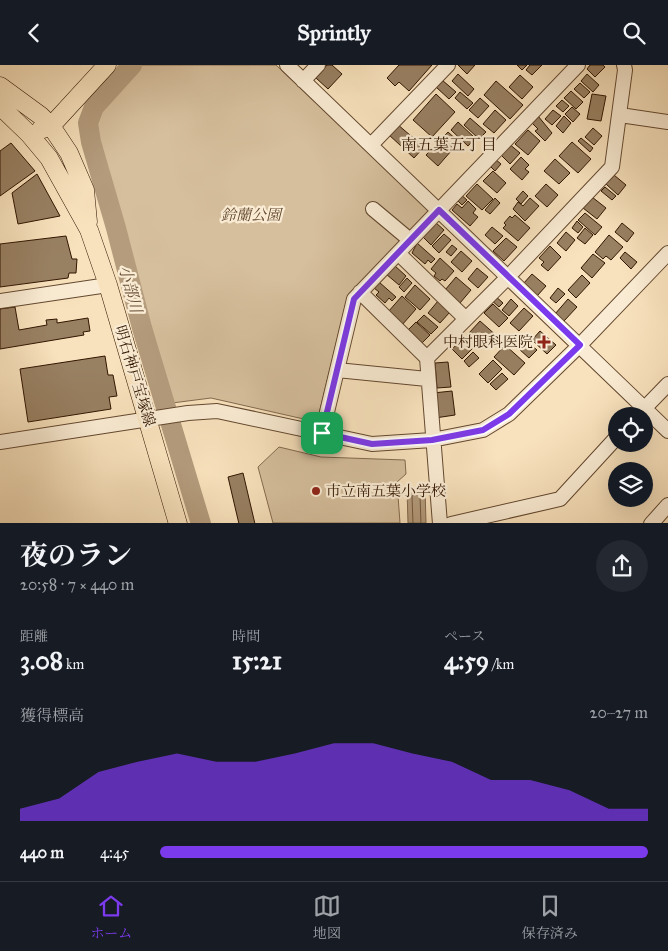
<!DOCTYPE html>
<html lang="ja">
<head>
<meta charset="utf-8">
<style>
  :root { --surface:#171b24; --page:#242831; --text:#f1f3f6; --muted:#9ea1a6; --line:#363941; --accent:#7c3aed }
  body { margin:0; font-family:"IM FELL Great Primer","Noto Serif JP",serif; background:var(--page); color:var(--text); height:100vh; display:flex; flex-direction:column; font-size:19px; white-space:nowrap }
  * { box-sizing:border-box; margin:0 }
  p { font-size:16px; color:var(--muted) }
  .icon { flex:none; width:28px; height:28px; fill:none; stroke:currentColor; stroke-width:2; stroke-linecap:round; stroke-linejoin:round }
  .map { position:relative; height:458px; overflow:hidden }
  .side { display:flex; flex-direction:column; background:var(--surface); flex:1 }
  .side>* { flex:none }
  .buttons { position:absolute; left:608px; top:342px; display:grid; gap:10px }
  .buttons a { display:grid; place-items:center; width:45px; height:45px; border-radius:50%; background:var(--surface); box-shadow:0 5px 20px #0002; font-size:25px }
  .pin { position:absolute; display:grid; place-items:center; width:42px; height:42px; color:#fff; margin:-21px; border-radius:10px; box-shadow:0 2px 8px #0006 }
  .round { display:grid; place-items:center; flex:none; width:52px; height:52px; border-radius:26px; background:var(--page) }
  .overview { display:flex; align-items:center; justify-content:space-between; height:85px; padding:0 20px }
  h1 { font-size:28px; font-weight:700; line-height:38px }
  .figures { display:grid; grid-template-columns:repeat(3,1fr); gap:8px; height:85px; padding:5px 20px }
  .figures div { display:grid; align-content:center }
  .figures b { font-size:25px; font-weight:700 }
  .figures small { font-size:14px; font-weight:400 }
  .figures p { font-size:14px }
  .chart { height:140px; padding:10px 20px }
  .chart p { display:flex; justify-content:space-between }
  .chart svg { width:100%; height:90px; margin-top:5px; fill:var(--accent); opacity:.7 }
  ul { padding:0 20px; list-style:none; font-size:16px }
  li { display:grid; grid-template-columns:80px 60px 1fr; align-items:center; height:38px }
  li i { height:12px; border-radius:6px; background:var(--accent) }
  header { display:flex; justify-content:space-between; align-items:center; height:65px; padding:0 20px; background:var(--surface); font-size:22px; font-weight:700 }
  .tab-bar { display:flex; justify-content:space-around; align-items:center; height:70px; border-top:1px solid var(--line); background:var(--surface); font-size:14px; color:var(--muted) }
  .tab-bar a { display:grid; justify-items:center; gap:2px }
  .tab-bar .current { color:var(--accent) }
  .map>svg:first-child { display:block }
</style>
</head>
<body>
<header><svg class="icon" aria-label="back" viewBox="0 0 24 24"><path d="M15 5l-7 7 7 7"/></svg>Sprintly<svg class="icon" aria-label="search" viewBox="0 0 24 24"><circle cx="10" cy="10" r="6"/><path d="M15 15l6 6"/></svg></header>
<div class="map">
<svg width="668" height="459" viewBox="0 0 668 459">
  <rect width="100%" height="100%" fill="#f8e2bd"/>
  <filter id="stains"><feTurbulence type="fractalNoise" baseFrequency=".004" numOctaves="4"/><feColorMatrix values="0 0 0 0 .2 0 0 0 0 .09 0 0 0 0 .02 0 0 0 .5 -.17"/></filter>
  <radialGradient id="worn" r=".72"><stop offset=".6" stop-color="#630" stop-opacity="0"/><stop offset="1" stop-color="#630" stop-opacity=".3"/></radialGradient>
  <!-- green -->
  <path fill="#d6bf9d" stroke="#846a4e" d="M139,0H276L429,145L347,234L317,357L211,333L172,338L147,262L121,157L96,76L93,59L99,44Z
    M279,382L321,392L405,395L406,409L397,417L400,458H273L258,402Z"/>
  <!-- water -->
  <path fill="#b49c7d" stroke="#80664b" d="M425,423L426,458H408L407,424Z"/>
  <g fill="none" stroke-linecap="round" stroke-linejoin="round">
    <!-- shore -->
    <path stroke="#72583e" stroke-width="1" d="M413,459L412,431L417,429L420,431L421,459"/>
    <!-- river -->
    <path stroke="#b49c7d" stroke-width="20" d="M132,0L94,42L88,58L91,77L116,163L142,263L201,459"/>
  </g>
  <!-- building -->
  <path fill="#988062" stroke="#311500" d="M327,0H332L342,9L328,24L316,13Z
    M399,0H432L409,26L399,17L395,21L387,13Z
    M458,0H475L467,9Z
    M517,0H527L522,5Z
    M530,0H542L532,10L526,5Z
    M590,0H603L605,2L595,12L587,4Z
    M458,9L474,24L468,31L452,16Z
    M587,9L599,20L593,27L581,16Z
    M520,10L533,22L522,34L509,22Z
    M442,15L456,27L449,34L436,22Z
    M496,16L523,40L510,54L484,30Z
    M580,18L590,27L584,33L574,24Z
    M571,26L583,37L576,44L564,33Z
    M460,27L473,38L467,44L455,33Z
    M436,29L455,47L432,72L413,55Z
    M592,29L606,31L601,56L587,54Z
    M480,33L489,41L478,53L469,45Z
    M562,35L569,41L563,47L556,41Z
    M572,42L580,49L573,57L565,49Z
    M495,45L506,55L494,68L483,59Z
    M553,45L561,51L552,60L545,54Z
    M538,51L552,68L545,76L535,66L538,64L532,58Z
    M564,51L571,58L563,68L556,61Z
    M470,53L486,67L479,74L464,60Z
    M458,57L475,73L468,81L451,65Z
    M397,59L424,82L414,93L388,69Z
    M593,63L602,71L594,80L585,72Z
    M528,65L540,76L528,90L515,79Z
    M448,67L459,77L438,101L426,90Z
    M581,73L593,83L590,87L578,76Z
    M572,77L591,94L578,108L559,91Z
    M11,78L35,106L0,131V86Z
    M508,78L520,88L510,99L499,88Z
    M521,92L529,100L525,104L529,107L522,115L510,104Z
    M495,94L501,99L495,106L489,100Z
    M555,94L570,108L559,119L544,106Z
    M493,106L506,118L497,128L483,116Z
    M37,109L60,151L18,159L12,128Z
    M614,110L626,120L618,130L606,119Z
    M477,119L493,134L482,145L466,131Z
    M546,119L558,130L547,142L535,131Z
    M605,122L616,131L612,135L601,126Z
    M523,126L528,131L521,139L516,134Z
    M460,129L467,135L462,140L456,134Z
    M592,132L606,143L597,154L583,143Z
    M495,133L500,138L490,149L485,145Z
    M530,133L539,141L525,156L513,144L518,137L523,141Z
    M468,136L476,144L473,148L478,152L470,161L452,145L457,139L462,143Z
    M585,148L602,162L595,170L578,155Z
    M515,150L530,163L518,176L503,163L506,160L504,158L510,151L512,153Z
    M577,156L583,162L578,168L572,163Z
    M435,157L444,165L431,180L422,171Z
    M622,158L634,168L627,177L615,167Z
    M492,162L503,171L495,179L485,170Z
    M585,163L593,170L585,179L577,173Z
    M566,167L575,175L566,186L557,178Z
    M444,169L451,175L439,188L432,181Z
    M609,170L623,182L611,195L606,191L603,194L595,187Z
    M66,171L72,194H77L76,208H69L68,213L0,222V179Z
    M506,173L517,182L504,196L493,186Z
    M417,178L435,194L431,198L428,195L425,199L412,188Z
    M452,180L457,184L451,191L446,187Z
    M550,181L561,192L548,206L541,200L544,197L539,193Z
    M461,186L472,196L462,207L451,197Z
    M625,187L637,197L631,204L620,193Z
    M593,189L605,198L592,213L581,203Z
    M440,193L454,206L445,216L442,214L440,216L434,211L436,208L431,204Z
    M394,200L406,211L399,220L386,209Z
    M477,203L488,212L478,223L468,214Z
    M532,209L546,221L537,231L523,219Z
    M582,210L590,218L576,233L568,225Z
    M456,212L471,225L460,238L445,225Z
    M407,213L412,218L404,227L399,222Z
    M379,217L396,232L392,236L389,233L385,238L376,230L379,227L374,223Z
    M415,220L430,234L420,245L405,232Z
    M558,223L565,229L556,238L550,233Z
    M494,230L503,238L499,242L490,234Z
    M402,231L416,244L402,260L388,247Z
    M511,234L518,241L509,251L502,245Z
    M568,234L577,242L564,256L555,249Z
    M438,236L450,247L440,258L428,248Z
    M493,239L508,253L499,262L484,248Z
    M15,242L19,265L47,260L46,255L57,254V258L88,253L90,266L83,267L84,270L0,284V244Z
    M524,243L533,251L519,266L510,258Z
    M424,250L438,262L431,269L417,257Z
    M480,256L498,272L487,284L469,268Z
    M416,257L430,270L421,279L407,266Z
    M540,266L556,280L547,289L532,275Z
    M465,272L474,282L462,294L452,284Z
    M526,276L537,285L529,293L519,284Z
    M505,280L525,298L514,310L494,292Z
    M473,287L479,293L469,302L464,296Z
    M105,291L108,310H113L117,331L109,332L111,344L28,357L20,304Z
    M493,295L502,304L488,318L479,309Z
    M448,297L451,322L437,323L435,298Z
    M502,308L508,314L496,325L490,319Z
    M452,326L455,350L435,353L433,328Z
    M243,408L255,459H239L228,412Z"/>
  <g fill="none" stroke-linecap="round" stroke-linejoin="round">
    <!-- minor casing -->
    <g stroke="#63482f" stroke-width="16">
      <path id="minor" d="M287,0L668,366
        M303,16L318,0
        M620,50L668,57
        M371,80L448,0
        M373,144L410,175
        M398,188L466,254
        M360,227L427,293
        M0,236L108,220
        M337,305L427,314
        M637,351L668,319
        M322,368L354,234L578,0
        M0,377L188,348L217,346L372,379L432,375L483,365L509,349L580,280L668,188
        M440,459L427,293L507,213L612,102L625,5L624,0
        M451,459L560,434L616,373
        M651,459L668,440"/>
    </g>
    <!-- major casing -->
    <g stroke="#311500" stroke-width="19">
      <path id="major" d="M0,21L41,51L51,61L69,88L85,125L88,157
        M0,41L29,69L49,93L89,165L108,220L178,459
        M40,65L51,61L107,0"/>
    </g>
    <!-- minor -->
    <use href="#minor" stroke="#faecd4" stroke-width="14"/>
    <!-- major -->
    <use href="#major" stroke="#f8e2bd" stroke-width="18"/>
  </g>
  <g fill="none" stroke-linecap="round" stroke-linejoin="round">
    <!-- route casing -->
    <g stroke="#fff" stroke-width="10">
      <path id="route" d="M439,145L580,280L509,349L483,365L432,375L372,379L322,368L354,234Z"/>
    </g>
    <!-- route -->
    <use href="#route" stroke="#7c3aed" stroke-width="6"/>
  </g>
  <!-- markers -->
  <g fill="#8f2418" stroke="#faecd4" stroke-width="2">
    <path d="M541.5 269.5h5v5h5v5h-5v5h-5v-5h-5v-5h5z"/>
    <circle cx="316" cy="426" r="5"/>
  </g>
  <g text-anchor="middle" stroke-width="4.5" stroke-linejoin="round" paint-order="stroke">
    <!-- park labels -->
    <g font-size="15" font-style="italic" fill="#63482f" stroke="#faecd4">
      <text x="251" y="155">鈴蘭公園</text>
    </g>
    <!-- poi labels -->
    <g font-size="15" fill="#311500" stroke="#faecd4" text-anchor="end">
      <text x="533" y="282">中村眼科医院</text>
      <text x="326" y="431" text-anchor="start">市立南五葉小学校</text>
    </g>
    <!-- street labels -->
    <g font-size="15" fill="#311500" stroke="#faecd4">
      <text transform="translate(135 311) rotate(73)" y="5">明石神戸宝塚線</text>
    </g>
    <!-- neighbourhood labels -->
    <g font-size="16" fill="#311500" stroke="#faecd4">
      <text x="449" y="85">南五葉五丁目</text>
    </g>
    <!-- water labels -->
    <g font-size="16" font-style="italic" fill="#654b32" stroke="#faecd4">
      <text transform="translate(131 224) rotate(75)" y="6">小部川</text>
    </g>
  </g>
  <rect width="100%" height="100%" filter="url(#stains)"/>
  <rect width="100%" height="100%" fill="url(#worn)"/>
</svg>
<div class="buttons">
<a><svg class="icon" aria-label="locate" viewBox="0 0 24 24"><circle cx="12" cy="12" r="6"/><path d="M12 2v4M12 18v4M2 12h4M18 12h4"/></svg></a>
<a><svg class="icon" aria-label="layers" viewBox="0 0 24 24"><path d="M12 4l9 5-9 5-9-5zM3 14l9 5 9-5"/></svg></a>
</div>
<div class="pin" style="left:322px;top:368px;background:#1e9e55"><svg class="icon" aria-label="arrive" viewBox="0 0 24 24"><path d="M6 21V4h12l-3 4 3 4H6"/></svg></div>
</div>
<section class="side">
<div class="overview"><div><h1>夜のラン</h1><p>20:58 · 7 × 440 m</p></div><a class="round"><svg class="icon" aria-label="share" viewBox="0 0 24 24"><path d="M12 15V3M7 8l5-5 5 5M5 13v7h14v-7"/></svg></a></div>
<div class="figures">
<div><p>距離</p><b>3.08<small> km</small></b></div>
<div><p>時間</p><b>15:21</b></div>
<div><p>ペース</p><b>4:59<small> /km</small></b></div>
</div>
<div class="chart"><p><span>獲得標高</span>20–27 m</p>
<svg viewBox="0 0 160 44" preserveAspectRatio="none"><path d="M0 44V38L10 33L20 20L30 15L40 11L50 15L60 15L70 11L80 6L90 6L100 11L110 15L120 24L130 24L140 29L150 38L160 38V44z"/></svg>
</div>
<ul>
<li><b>440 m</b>4:45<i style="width:100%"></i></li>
</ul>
</section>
<nav class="tab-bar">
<a class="current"><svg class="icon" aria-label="home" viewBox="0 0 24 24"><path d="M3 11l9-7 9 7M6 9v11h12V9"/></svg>ホーム</a>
<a><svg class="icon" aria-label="map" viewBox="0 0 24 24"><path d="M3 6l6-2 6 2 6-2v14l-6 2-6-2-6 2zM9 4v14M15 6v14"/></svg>地図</a>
<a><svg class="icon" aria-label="saved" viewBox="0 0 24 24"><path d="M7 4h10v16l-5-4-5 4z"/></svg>保存済み</a>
</nav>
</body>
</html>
